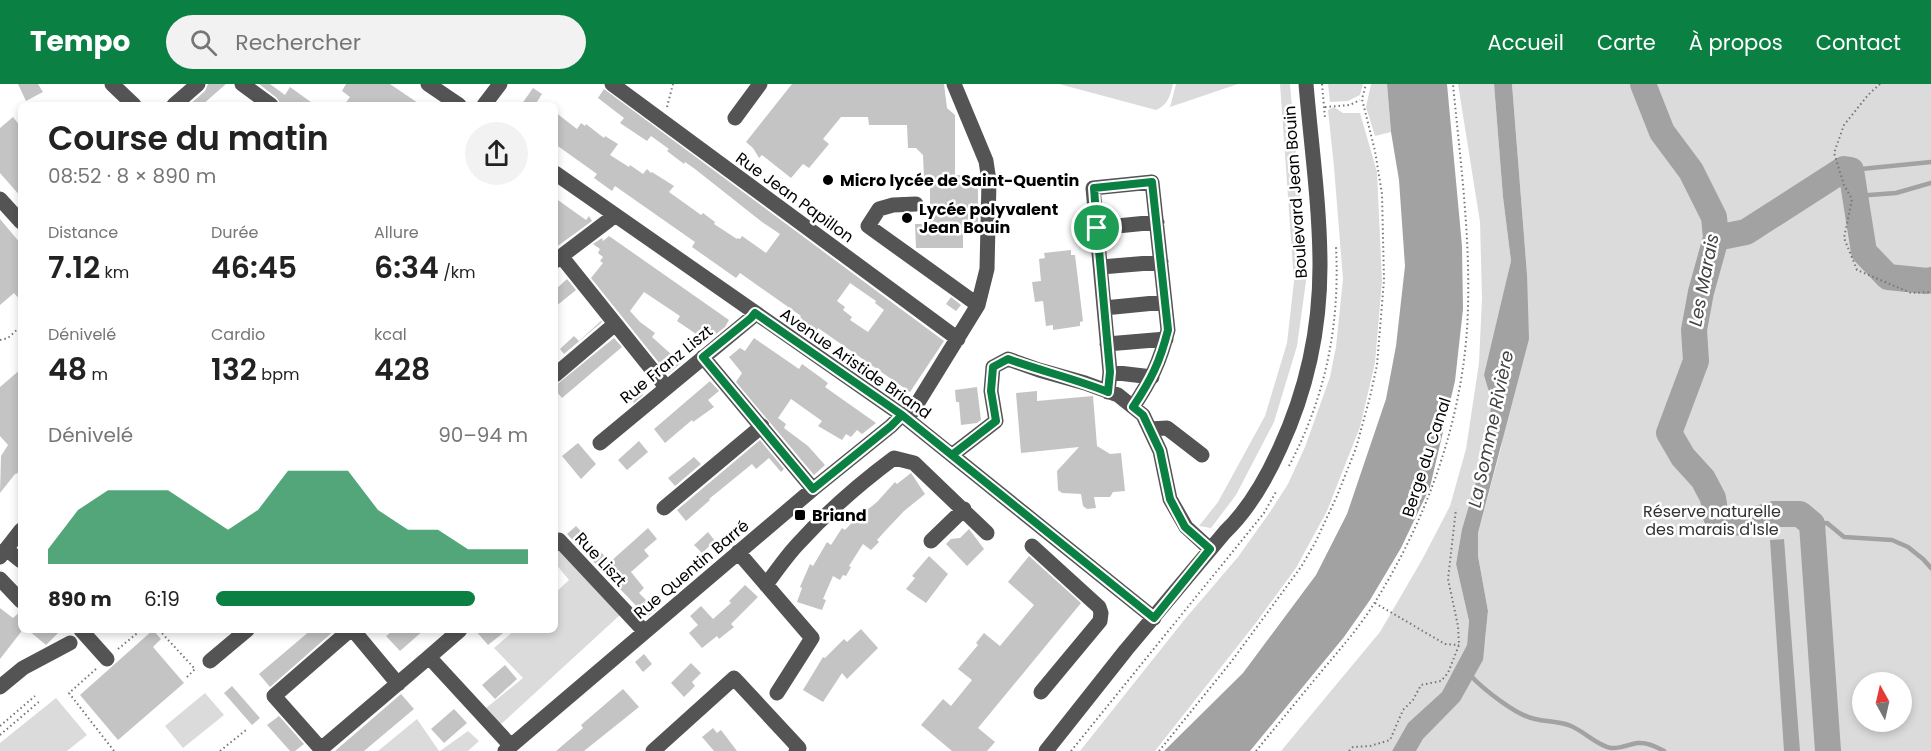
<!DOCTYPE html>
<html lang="fr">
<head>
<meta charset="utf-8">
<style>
  :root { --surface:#fff; --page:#f2f2f2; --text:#222; --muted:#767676; --accent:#0b8043 }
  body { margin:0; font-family:Poppins,sans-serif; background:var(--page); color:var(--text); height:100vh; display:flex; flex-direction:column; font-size:22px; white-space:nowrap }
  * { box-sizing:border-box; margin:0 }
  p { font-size:20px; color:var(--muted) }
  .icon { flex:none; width:33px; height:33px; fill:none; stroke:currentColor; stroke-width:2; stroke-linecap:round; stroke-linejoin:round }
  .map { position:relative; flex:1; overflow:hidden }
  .sheet { position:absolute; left:18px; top:18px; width:540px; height:531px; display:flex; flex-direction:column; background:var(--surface); border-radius:9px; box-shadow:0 3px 9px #0003 }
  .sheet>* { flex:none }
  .needle { width:39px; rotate:352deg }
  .buttons { position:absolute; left:1852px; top:588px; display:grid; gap:12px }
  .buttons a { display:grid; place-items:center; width:60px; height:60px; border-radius:50%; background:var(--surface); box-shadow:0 3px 9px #0003; font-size:30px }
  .pin { position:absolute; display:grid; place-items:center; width:51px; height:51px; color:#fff; margin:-26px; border:3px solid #fff; border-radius:50%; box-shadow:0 2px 6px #0007 }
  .round { display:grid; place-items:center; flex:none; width:63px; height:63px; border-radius:32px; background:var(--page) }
  .summary { display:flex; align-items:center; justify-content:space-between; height:102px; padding:0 30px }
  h1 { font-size:33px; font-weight:600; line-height:45px }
  .stats { display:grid; grid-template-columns:repeat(3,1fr); gap:9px; height:102px; padding:6px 30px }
  .stats div { display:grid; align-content:center }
  .stats b { font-size:30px; font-weight:600 }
  .stats small { font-size:16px; font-weight:400 }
  .stats p { font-size:16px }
  .chart { height:168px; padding:12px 30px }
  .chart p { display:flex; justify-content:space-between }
  .chart svg { width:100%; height:108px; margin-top:6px; fill:var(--accent); opacity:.7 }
  ul { padding:0 30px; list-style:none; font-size:20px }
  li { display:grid; grid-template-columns:96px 72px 1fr; align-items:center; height:45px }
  li i { height:15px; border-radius:8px; background:var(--accent) }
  header { display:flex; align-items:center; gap:36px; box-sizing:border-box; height:84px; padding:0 30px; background:var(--accent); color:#fff }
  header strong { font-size:28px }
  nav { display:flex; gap:33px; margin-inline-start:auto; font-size:21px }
  .search { width:420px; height:54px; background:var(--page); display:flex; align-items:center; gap:15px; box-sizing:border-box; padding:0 21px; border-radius:33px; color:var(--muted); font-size:22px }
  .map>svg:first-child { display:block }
</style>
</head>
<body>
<header>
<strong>Tempo</strong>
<div class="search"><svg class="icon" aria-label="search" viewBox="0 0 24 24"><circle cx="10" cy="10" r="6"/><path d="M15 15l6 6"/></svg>Rechercher</div>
<nav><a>Accueil</a><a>Carte</a><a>À propos</a><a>Contact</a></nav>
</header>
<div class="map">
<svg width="1931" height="667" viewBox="0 0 1931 667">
  <rect width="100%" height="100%" fill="#fff"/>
  <!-- green -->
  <path fill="#dbdbdb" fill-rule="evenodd" d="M1059,0H1173C1170,12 1168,21 1156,26Z
    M1176,0H1238L1170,23Z
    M1280,0H1290L1307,190L1297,262L1274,338L1236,411L1211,444L1199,442L1218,418L1265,332L1287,259L1294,197Z
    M1328,0H1363L1360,11L1348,17L1330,18Z
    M1371,0H1387L1391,48L1375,52L1366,23Z
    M1458,0H1494L1503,113L1511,177L1503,213L1488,309L1492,318L1478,391L1462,445L1456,480L1469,537L1467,561L1442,608L1408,639L1392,667H1281L1380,548L1423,474L1450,422L1466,365L1479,279L1482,214L1480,138Z
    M1512,0H1931V667H1416L1423,655L1439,638L1485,558L1488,527L1478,472V449L1501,364L1527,190ZM1863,598H1902V638H1863Z
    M1334,23L1343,29H1360L1377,88L1382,197L1375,279L1360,343L1327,427L1296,484L1255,540L1155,667H1080L1185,535L1238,473L1270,428L1288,400L1305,363L1330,293L1336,263L1343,195L1334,83L1328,26Z
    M558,464L620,531L499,642L486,624L523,594L494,564L515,546H555V509L569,496L555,479V467Z
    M205,609L224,631L183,664L165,642Z
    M56,614L87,651L67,667H0V659Z
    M417,635L439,667H378Z
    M468,647L479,657L468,667H440Z"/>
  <!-- water -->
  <path fill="#a2a2a2" d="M1387,0H1447L1462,162L1463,225L1455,297L1430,403L1401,464L1370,516L1344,553L1250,667H1164L1243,589L1316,491L1347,430L1386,315L1396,262L1405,182L1399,96L1391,48Z
    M1494,0H1512L1527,190L1529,255L1478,449V472L1488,527L1483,576L1460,617L1423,655L1416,667H1392L1408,639L1442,608L1467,561L1469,537L1456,480L1462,445L1478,391L1492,318L1484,291L1511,177L1503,113Z
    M1784,455L1800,667H1784L1770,456Z"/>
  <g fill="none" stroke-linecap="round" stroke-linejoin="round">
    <!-- stream -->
    <path stroke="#a2a2a2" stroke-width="4.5" d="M1851,86L1931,78
      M1856,112L1896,109L1931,99
      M1812,440L1827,439L1844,453L1892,456L1908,463L1923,475L1931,484
      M1470,591C1483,605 1517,632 1535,635C1547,638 1559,637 1571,642C1585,648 1598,662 1611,664C1621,665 1629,660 1638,659C1647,658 1657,663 1664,667"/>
    <!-- river -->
    <path stroke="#a2a2a2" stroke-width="26" d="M1643,0L1662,48L1691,87L1714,133L1716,154L1701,208L1694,246L1696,277L1669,349L1683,373L1703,395L1713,414L1716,433L1723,439L1747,438L1774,430H1800L1812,440L1828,667
      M1716,154L1746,148L1844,85L1851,86L1864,168L1888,193L1927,197L1931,196"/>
  </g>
  <!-- building -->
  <path fill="#c4c4c4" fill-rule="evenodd" d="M18,0H38L43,8L26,17Z
    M208,0H226L202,21H189L205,7Z
    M259,0H270L285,11L290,3L315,21H281L277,14Z
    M346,0H390L421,21H344L350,13L342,7Z
    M792,0H944L947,24L955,31V91L978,92V147H963V164H916L915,140H930V94H924L923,71L916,64H908L907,41H869L868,33H841L823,55L829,60L809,84L803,80L791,94L762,71L759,74L753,64L746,58Z
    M533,4L542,10L535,21H521Z
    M604,5L944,257L910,308L818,244L815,249L798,237L801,232L740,189L736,194L692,163L695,158L615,102L612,107L594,94L597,90L555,60V28L577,45L581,39L585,42L586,40L604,54L605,52L618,60L610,71L629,83L630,81L643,90L647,85L651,89L652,88L674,102L669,108L683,118L701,131L703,129L715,138L714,140L737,155V154L740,155L742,152L766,169L780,150L762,138L695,85L685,78L684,80L667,67L669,65L651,52L647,57L620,39L624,34L598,14ZM850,199L876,217L875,219L884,226L868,248L850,236L852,233L843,226L845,223L837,217Z
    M13,33L21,43V113L0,89V44Z
    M555,114L586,136L589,132L592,137L555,164Z
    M0,135L21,160V217L14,209L0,221Z
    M609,152L729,236L725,243L711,254L708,252L705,256L677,237L680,232L644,208L630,227L640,238L655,249L652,253L681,279L668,290L591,194L603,179L600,177L603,173L598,169L600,165L593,160L602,154L603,157Z
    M1071,166V171H1075L1083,237L1080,238V242L1053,246V241L1046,242L1043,217L1035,218L1032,198L1041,197L1039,175L1045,174L1044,169Z
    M567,195L576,206L555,223V206Z
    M951,213L961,221L956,227L946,220Z
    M601,237L602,238L564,270L560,265L574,252L579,257Z
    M614,254L622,263L562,314L555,306V302Z
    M754,254L799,285L802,280L820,293L828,299L825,303L876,339L862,350L857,346L851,353L846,350L842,356L818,342L822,337L791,315L778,334L786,340L784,344L808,362L825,381L814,391L736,298L742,289L729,273L740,264L745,267Z
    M21,285V388L15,390L0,409L1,372L8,361L0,352V303Z
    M710,297L719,307L708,316L714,323L693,338L692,336L665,359L654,345Z
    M634,300L643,311L634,319L625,308Z
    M977,303L981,336L977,339L961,341L959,318H956L955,306Z
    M1037,307V317L1093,312L1097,362L1110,370L1121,369L1125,407L1113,408L1110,413H1094L1096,424L1087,425L1083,422L1081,410L1062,409L1058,406L1057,387L1079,363L1021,369L1016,309Z
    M760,356L784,385L781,388L769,374L756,385L752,380L709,415L710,416L686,437L677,426Z
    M639,357L648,368L627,386L618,376Z
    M578,359L596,380L581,395L562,372Z
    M694,373L701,380L675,402L668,394Z
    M911,389L925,410L904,427L887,445L877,456L879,458L871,466L863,460L849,482L851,483L846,492L843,491L840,496L833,492L823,515L826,516L822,526L797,518L802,504L800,503L810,480L813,482L827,458L831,461L842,444L845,446L860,430L861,431L877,418L895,398L897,400Z
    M576,442L610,478L648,444L657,455L644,466L649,472L631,488L644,504L639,509L656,526L647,533L567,450Z
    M969,445L984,465L967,482L946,460L951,455L960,454Z
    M708,448L715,457L702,469L694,461Z
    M929,472L948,490L926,519L906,505L915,494L912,492Z
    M1029,472L1081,519L978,644L995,658L987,667H952L921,641L943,615L951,622L972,596L958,585L978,561L976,559L984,549L1000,562L1034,521L1008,498Z
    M745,501L758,513L731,540L734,543L719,555L717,552L702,564L689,549L698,541L690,532L701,522L713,535L731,519L729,517Z
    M0,524L13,534L21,527V548L0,575Z
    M861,545L878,564L847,595L842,589L823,618L803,606L823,573L825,574L844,555L847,558Z
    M28,546H61L46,561Z
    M153,546L161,555L153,563L184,599L118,656L80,611Z
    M311,546H335L270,603L259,590Z
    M394,546H424L400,567L386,552Z
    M475,546H507L488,561Z
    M644,570L652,580L643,588L635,578Z
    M691,579L701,589L692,598L695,602L684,613L671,599Z
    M505,581L517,595L495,615L482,601Z
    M232,602L260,634L252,641L224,609Z
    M623,605L639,623L584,667H556L583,644L581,641Z
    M401,610L414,625L364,667H335Z
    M454,625L467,639L444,659L431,645Z
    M279,632L304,660L295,667H290L267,641Z
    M713,644L717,649L721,646L737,667H714L702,653Z"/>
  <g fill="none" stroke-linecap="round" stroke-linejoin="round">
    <!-- path -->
    <path stroke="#767676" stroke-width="2" stroke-dasharray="1.5 3" stroke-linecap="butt" d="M1322,0L1325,34
      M1880,0L1868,11L1844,41L1834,69L1844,101L1852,115L1844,154L1857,186L1911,209L1931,208
      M667,23L673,0
      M1325,23L1350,21L1360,16
      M0,256L8,254L21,242
      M1289,382C1326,312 1340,241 1336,162
      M1375,519L1445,560L1459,561
      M159,546L195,585L185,595
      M118,565L141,546
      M96,585L69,609L114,667
      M0,642L35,612
      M0,651L41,616
      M220,667L246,646
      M1071,667L1264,429L1277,406
      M1159,667L1231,578L1301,483L1315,459L1337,412L1356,364L1370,313L1377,281L1384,196L1382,110L1375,67L1362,15L1366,0
      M1256,667C1279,639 1302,611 1325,583C1343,562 1361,541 1375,518C1430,430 1466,326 1468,222C1470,148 1460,74 1453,0
      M1349,667L1353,663L1370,662L1390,656L1403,626L1413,616L1421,601L1441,597L1448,589L1459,561L1458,542L1448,495L1456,425"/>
    <!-- minor -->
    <path stroke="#545454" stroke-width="15" d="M112,0L134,21
      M242,0L271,21
      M428,0L459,21
      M612,0L958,255
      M954,0L986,77L989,97L987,185L978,221
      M174,21L198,0
      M484,21L500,0
      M735,34L760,0
      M555,89L902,331L1154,534
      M0,115L21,138
      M1097,144L1157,138
      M561,172L666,303
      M555,177L609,136L614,131
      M1101,183L1161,178
      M1104,224L1165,218
      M1107,260L1166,255
      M703,273L813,405
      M1110,288L1152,293
      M555,291L615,240
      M1108,308L1110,288L1093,104L1152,98L1168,246C1160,278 1151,296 1133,323
      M1150,345L1167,344L1202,371
      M600,359L751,234L755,229
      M952,371L996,337L991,307L993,283L1008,275L1039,286L1085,299L1118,311L1143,331L1160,367L1170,415L1186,443L1210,465
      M664,424L762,342
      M931,457L964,425
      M555,460L559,456L645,548
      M1032,462L1099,523L1101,529L1100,537L1041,608
      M6,465L21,477
      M738,468L812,554L777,609
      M0,473L21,446
      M0,495L21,517
      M766,501C776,487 786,473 797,461C826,429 859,400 894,374L914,379L987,449
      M81,546L107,575
      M350,546L274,612L321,665L429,573
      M353,546L398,600
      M460,546L429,573L511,662
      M210,577L247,546
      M0,603L23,584L70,559
      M505,667L813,405L891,342L902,331L912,328L978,221L868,142L879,125L893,121L916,120
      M653,667L734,594L799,664L796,667
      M1046,667L1126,566L1225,448C1248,426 1267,393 1280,364C1306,308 1320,245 1320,182C1320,122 1311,60 1306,0"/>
  </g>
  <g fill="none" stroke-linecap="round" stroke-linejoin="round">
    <!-- route casing -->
    <g stroke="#fff" stroke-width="12">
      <path id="route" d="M1097,144L1110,288L1108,308C1076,295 1041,287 1008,275L993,283L991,307L996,337L952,371L902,331L755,229L751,234L703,273L813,405L891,342L902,331L1154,534L1210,465L1185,443L1170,415L1160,367L1143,331L1133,323C1151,296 1160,278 1168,246L1152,98L1094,104L1097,144"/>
    </g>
    <!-- route -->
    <use href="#route" stroke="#0b8043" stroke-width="8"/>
  </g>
  <!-- markers -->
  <g fill="#000" stroke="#fff" stroke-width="2">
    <circle cx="828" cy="96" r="6"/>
    <circle cx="907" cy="134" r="6"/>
    <rect x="794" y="425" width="12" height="12" rx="3"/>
  </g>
  <g text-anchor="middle" stroke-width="5" stroke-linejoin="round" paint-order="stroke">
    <!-- poi labels -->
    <g font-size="16" font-weight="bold" fill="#000" stroke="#fff" text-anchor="start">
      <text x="840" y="102">Micro lycée de Saint-Quentin</text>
      <text x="919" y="131">Lycée polyvalent<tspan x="919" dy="18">Jean Bouin</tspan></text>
      <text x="812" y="437">Briand</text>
    </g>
    <!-- street labels -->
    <g font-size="16" fill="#000" stroke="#fff">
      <text transform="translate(1295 108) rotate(-94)" y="6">Boulevard Jean Bouin</text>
      <text transform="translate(795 113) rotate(36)" y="6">Rue Jean Papillon</text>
      <text transform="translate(856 279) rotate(35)" y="6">Avenue Aristide Briand</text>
      <text transform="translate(666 280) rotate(-39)" y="6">Rue Franz Liszt</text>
      <text transform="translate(1426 373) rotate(-72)" y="6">Berge du Canal</text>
      <text transform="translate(601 475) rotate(47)" y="6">Rue Liszt</text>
      <text transform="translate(691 485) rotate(-40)" y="6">Rue Quentin Barré</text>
    </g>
    <!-- park labels -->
    <g font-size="16" fill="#323232" stroke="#fff">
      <text x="1712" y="433">Réserve naturelle<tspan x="1712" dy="18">des marais d'Isle</tspan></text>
    </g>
    <!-- water labels -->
    <g font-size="18" font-style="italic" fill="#434343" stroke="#fff">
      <text transform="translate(1704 196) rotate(-79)" y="6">Les Marais</text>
      <text transform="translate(1491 345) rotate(-78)" y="6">La Somme Rivière</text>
    </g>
  </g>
</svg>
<div class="buttons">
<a><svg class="needle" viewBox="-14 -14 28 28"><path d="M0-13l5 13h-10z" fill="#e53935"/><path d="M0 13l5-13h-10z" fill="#767676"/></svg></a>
</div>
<div class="pin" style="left:1097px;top:144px;background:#1e9e55"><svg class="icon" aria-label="arrive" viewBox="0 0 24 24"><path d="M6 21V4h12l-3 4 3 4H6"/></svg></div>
<section class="sheet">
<div class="summary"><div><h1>Course du matin</h1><p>08:52 · 8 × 890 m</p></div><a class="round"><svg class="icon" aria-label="share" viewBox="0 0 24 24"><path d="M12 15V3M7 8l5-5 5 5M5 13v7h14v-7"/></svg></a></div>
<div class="stats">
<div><p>Distance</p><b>7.12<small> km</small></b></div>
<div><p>Durée</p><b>46:45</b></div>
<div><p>Allure</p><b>6:34<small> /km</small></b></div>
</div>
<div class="stats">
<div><p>Dénivelé</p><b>48<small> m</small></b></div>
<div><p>Cardio</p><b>132<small> bpm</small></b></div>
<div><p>kcal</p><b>428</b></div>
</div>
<div class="chart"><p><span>Dénivelé</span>90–94 m</p>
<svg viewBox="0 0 160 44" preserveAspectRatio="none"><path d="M0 44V38L10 22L20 14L30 14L40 14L50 22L60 30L70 22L80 6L90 6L100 6L110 22L120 30L130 30L140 38L150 38L160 38V44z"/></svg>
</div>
<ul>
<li><b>890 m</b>6:19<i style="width:83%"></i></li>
</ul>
</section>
</div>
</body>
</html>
